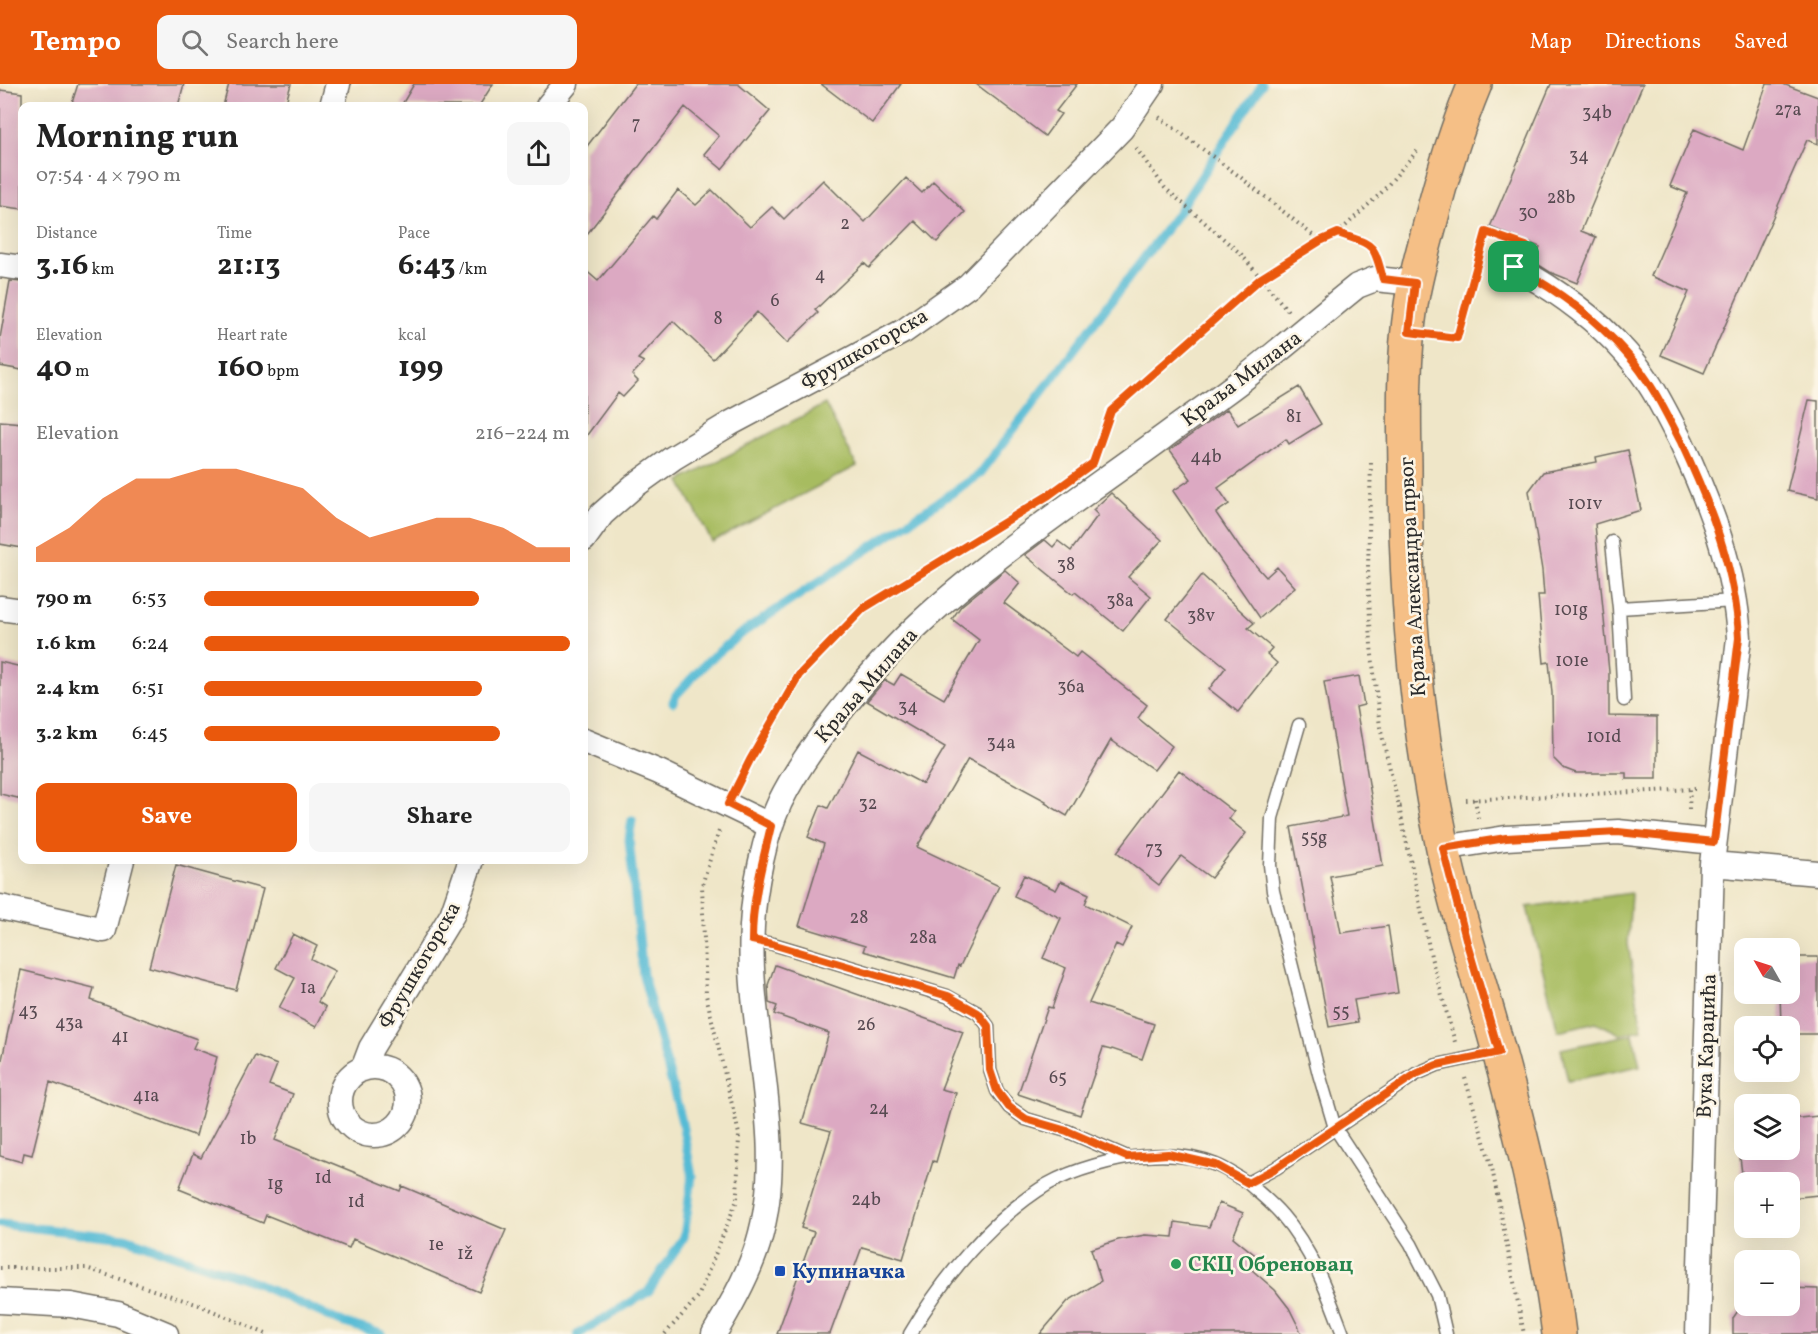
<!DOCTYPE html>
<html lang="en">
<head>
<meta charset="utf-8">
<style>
  :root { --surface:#fff; --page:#f6f6f6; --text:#222; --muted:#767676; --accent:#ea580c }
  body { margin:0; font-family:Vollkorn,serif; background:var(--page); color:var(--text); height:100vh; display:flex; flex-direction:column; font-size:22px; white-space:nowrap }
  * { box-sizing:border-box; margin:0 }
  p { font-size:20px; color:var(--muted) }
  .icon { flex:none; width:33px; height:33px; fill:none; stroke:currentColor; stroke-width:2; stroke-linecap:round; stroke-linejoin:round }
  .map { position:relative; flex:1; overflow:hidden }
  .drawer { position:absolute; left:18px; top:18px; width:570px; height:762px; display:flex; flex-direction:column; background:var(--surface); border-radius:12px; box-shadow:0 6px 24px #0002 }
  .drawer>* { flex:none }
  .needle { width:39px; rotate:309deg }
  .tools { position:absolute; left:1734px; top:854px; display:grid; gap:12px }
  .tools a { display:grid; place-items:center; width:66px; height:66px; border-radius:12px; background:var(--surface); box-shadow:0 6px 24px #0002; font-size:30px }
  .pin { position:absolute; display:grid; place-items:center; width:51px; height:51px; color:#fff; margin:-26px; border-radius:12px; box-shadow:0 3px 9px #0006 }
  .round { display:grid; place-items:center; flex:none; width:63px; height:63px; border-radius:12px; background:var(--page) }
  .headline { display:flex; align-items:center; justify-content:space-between; height:102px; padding:0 18px }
  h1 { font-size:33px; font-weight:700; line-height:45px }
  .stats { display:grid; grid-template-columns:repeat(3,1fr); gap:9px; height:102px; padding:6px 18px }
  .stats div { display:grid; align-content:center }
  .stats b { font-size:30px; font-weight:700 }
  .stats small { font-size:16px; font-weight:400 }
  .stats p { font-size:16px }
  .chart { height:168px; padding:12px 18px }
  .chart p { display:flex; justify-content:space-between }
  .chart svg { width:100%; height:108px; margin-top:6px; fill:var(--accent); opacity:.7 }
  .primary-button { display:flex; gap:12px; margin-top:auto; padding:12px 18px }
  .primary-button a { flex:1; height:69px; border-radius:12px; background:var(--accent); color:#fff; font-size:24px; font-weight:700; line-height:69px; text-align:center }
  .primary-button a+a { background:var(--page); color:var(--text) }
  ul { padding:0 18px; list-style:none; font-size:20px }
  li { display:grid; grid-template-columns:96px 72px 1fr; align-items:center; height:45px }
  li i { height:15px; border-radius:8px; background:var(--accent) }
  header { display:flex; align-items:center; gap:36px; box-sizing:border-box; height:84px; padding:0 30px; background:var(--accent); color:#fff }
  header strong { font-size:28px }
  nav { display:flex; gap:33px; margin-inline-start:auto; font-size:21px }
  .search { width:420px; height:54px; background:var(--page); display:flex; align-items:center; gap:15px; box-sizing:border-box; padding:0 21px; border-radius:12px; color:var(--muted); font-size:22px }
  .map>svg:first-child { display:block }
</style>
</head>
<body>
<header>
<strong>Tempo</strong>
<div class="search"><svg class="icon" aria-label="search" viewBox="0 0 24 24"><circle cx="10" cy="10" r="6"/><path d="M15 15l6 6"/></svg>Search here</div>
<nav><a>Map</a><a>Directions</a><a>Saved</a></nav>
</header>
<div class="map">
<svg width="1818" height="1250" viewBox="0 0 1818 1250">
  <rect width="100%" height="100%" fill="#fcf5e5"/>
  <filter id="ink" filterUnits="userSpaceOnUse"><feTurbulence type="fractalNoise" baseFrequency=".0167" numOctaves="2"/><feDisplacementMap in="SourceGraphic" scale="12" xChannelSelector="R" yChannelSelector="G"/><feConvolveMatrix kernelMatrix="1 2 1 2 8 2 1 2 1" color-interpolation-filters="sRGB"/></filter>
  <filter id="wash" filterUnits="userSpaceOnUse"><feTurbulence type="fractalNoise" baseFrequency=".008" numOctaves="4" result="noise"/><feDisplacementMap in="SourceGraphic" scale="24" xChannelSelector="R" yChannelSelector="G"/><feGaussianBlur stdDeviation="1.35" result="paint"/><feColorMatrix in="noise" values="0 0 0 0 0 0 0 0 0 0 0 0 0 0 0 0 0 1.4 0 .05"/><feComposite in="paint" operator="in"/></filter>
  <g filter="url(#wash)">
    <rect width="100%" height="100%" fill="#efe6c8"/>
    <!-- green -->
    <path fill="#a7bc61" stroke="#697446" stroke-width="1.5" d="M825,320L857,382L712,458L680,397Z
      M1631,809L1628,860L1642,946L1620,950L1596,938L1558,947L1527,823Z
      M1633,950L1640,982L1568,997L1561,965Z"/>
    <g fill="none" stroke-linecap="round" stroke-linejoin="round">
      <!-- stream -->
      <path stroke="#56bbd5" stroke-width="9" d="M673,618L676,611L708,577L739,551L979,391L1175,133L1262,0
        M0,1140L125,1154L248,1196L341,1238L382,1250
        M578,1250L648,1208L684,1153L692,1092L681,1034L643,891L629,755L632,736"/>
    </g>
    <g id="blocks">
      <!-- building -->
      <path fill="#dca9c2" d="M78,0H184L178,22H71Z
        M229,0H291L285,22H223Z
        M414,0H493L479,22H401Z
        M635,0H738L770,27L722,85L704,70L719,52L685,23L584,154V66Z
        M821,0H901L872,39Z
        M976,0H1077L1056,27L1061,30L1045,52Z
        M1551,0H1643L1581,147L1596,153L1577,199L1550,188L1534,178L1540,163L1490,143Z
        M1767,0H1783L1818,13V60L1807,56L1704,289L1661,271L1689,208L1651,192L1687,109L1670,102L1694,45L1743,66Z
        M0,6L22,9V125L0,122Z
        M906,94L922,109L933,97L965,128L937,158L915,137L869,184L864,179L815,226L818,229L787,259L757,228L713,275L673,237L638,275L644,278L632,291L638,297L623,313L618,309L584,355V185L598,197L653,132L656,135L678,106L696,121L712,106L750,143L772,123L784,135L823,96L865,138Z
        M10,197L22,198V286L0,282V254Z
        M1299,303L1321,340L1289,360L1286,355L1218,404L1229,420L1216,429L1240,464L1266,493L1277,483L1295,503L1260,534L1173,407L1191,395L1170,366L1227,325L1238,341Z
        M1809,316L1818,317V414L1787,407Z
        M0,337L22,339V464L0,460Z
        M1628,366L1641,426L1595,440L1609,588V632L1657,633V695H1626V689H1576L1563,684L1553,674L1552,609L1549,578L1544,579L1538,511H1544L1542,486L1529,407L1543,388L1597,378L1596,373Z
        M1111,409L1162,456L1128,493L1151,512L1123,547L1075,508L1073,510L1025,471L1045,456L1053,463L1058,457L1071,467L1098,431L1093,426Z
        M1005,486L1020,499L1004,519L1076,573L1080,568L1147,621L1138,634L1172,662L1154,686L1111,656L1067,732L1045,719L1046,717L968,675L917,763L999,802L960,882L958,881L954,894L863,867L865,862L799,842L824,760L808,753L821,721L828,724L858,666L923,700L945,663L867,617L885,596L894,601L901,590L944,615L979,556L952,535L961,522Z
        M1202,491L1254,539L1248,544L1272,564L1267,570L1277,579L1238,628L1209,605L1226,583L1167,535Z
        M0,578L22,583V715L0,710Z
        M1359,592L1364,621L1356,623L1383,782L1330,792L1341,849L1388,842L1398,909L1354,916L1358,938L1329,943L1291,743L1347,732L1324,598Z
        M1179,686L1234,728L1229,735L1246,749L1211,794L1181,772L1159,801L1117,768Z
        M176,781L263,805L236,906L149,883Z
        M1024,791L1056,806L1061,797L1089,810L1085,820L1132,843L1122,863L1116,860L1089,919L1154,940L1142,975L1112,965L1111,966L1103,964L1080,1031L1018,1010L1048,923L1052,924L1066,884L1043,874L1061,834L1014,812Z
        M293,850L317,862L311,875L335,887L318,918L326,923L316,943L279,924L295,894L276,884Z
        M1790,873H1818V950H1790V942H1781L1780,909H1790Z
        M775,881L963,948L941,1005L956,1009L936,1078L933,1077L903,1175L862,1163L830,1250H777L814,1148L801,1144L831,1047L802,1039L829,949L774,930L777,922L769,919L768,901Z
        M21,886L94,904L91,916L197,955L193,964L217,973L196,1052L50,998L32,1071L24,1069L22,1078L0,1072V985Z
        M255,972L277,981L269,1001L293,1010L275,1056L400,1107L402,1102L506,1146L479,1208L353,1155L349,1164L266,1131L263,1139L179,1105L193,1070L201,1074Z
        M1818,1032V1111L1790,1114V1098H1743L1739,1065H1790V1035Z
        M1219,1119L1243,1129L1233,1153L1260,1175L1252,1186L1275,1206L1289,1224L1302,1250H1040L1068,1217L1101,1197L1091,1165L1118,1156L1145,1151L1173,1153L1175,1138L1209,1143Z
        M1790,1204L1818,1205V1250H1733V1234L1742,1221H1790Z"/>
    </g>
  </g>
  <g filter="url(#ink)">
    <use href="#blocks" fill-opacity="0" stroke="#706c62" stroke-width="1.5"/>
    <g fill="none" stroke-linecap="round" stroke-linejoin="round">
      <!-- service casing -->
      <g stroke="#706c62" stroke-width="15">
        <path id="service" d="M1612,458L1619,524
          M1624,616L1619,524L1735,517
          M1299,641L1272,734L1270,781L1273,807L1319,990L1335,1044L1411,1160L1437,1211L1446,1250
          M752,856L773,860L947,912L978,929L988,942L990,986L997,1007L1009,1023L1026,1035L1067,1047L1127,1073
          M1248,1099C1259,1109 1272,1119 1282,1131C1311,1164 1328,1209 1343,1250
          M910,1250C943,1194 992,1134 1048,1100C1073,1086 1115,1074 1144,1072C1167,1070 1194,1072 1216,1081C1227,1085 1237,1093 1248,1099L1276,1084L1416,990L1437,981L1498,968"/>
      </g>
      <!-- minor casing -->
      <g stroke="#706c62" stroke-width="27">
        <path id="minor" d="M332,22L338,0
          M548,22L566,0
          M0,181L22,184
          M1514,183C1555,205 1595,234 1626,269C1650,295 1665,327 1681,358C1710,420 1735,485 1739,554L1712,780
          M584,455L602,430L634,402L673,374L731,339L904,247L969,201L1122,44L1152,0
          M0,524L22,527
          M584,657L659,688L771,742
          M1443,764L1506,754L1618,748L1714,758
          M0,823L104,846L122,776
          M340 1017a34 34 0 1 1 68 0a34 34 0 1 1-68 0Z
          M363,985L371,964L452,831L471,776
          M0,1217L71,1221L118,1230L166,1250
          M714,1250C731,1222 748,1192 758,1160C790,1056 746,947 752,842C754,803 764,753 780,718C797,683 822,650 847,619C869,592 893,564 919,540C994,471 1080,414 1162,354C1187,335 1213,318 1238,299C1278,268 1317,234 1357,202L1375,195L1415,199
          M1698,1250L1712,780L1818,789"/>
      </g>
      <!-- primary casing -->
      <g stroke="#706c62" stroke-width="36">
        <path id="primary" d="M1475,0C1456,46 1442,92 1430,140C1423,167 1415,194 1411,221C1403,274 1404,328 1405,382C1405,510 1416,638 1443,764C1457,833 1481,900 1499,968C1524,1060 1547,1155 1559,1250"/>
      </g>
      <!-- path -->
      <path stroke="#706c62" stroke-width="4" stroke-dasharray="1.5 4.5" stroke-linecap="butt" d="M1159,33L1239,92L1320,157
        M1136,64L1165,104L1241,170L1288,227
        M1338,149L1369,160L1376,170
        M1439,252L1457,254L1486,148L1511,157
        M1097,366L1111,327L1260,194L1320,157L1338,149L1381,109L1417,67
        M1371,379L1368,484L1371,562L1380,643L1399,723L1405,722
        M739,698L799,591L864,524L967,461
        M1475,715L1478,734
        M1466,716L1695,705
        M1399,723L1432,877L1455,958
        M1689,725L1690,705
        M1465,994L1492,1084L1524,1250
        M0,1184H86L199,1221L266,1250
        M665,1250L698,1213L737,1116L739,1050L706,911L702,801L719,747"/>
      <!-- service -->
      <use href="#service" stroke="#fff" stroke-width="12"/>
      <!-- minor -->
      <use href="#minor" stroke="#fff" stroke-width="24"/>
      <!-- primary -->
      <use href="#primary" stroke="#f5bf86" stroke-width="33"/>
    </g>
  </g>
  <g fill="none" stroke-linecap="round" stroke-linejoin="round" filter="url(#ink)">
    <!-- route casing -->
    <g stroke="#fff" stroke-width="12">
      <path id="route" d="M1486,148L1526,162L1514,183C1556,205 1595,234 1626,269C1650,295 1665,327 1681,358C1710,420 1736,486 1739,554L1714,758L1618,748L1506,754L1443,764L1467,859L1499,968L1437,981L1416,990L1276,1084L1248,1099L1216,1081L1168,1070L1127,1073L1067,1047L1026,1035L1009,1023L997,1007L990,986L988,942L978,929L948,912L772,860L752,856C752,817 762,780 771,742L728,720L750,676L799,591L864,524L1049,411L1093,379L1111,327L1260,195L1320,157L1338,149C1374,162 1373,157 1383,195L1415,199L1409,248L1457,254Z"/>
    </g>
    <!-- route -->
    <use href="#route" stroke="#ea580c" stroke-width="8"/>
  </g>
  <!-- markers -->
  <circle fill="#2e9e5b" stroke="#fcf5e5" stroke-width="2" cx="1176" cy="1180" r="6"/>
  <rect fill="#1a4fb4" stroke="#fcf5e5" stroke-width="2" x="774" y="1181" width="12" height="12" rx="3"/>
  <g text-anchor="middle" stroke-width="5" stroke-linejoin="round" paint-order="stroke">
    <!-- number labels -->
    <g font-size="18" fill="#574a51">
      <text x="1788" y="31">27a</text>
      <text x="1597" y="34">34b</text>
      <text x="636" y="45">7</text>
      <text x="1579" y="77">34</text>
      <text x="1561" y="119">28b</text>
      <text x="1528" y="134">30</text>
      <text x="845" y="145">2</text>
      <text x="820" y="196">4</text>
      <text x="775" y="222">6</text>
      <text x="718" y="240">8</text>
      <text x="1294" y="338">81</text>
      <text x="1206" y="378">44b</text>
      <text x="1585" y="425">101v</text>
      <text x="1066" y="486">38</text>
      <text x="1120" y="522">38a</text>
      <text x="1571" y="531">101g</text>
      <text x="1201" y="537">38v</text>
      <text x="1572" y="582">101e</text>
      <text x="1071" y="608">36a</text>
      <text x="908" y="628">34</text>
      <text x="1604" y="658">101d</text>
      <text x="1001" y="664">34a</text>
      <text x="868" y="725">32</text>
      <text x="1314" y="759">55g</text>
      <text x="1154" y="770">73</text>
      <text x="859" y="839">28</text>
      <text x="923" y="859">28a</text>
      <text x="308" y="909">1a</text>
      <text x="28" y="932">43</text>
      <text x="1341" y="933">55</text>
      <text x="69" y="944">43a</text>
      <text x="866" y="946">26</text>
      <text x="120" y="958">41</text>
      <text x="1058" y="999">65</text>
      <text x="146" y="1017">41a</text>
      <text x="879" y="1030">24</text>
      <text x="248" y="1060">1b</text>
      <text x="323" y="1099">1d</text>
      <text x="275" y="1105">1g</text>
      <text x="866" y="1121">24b</text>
      <text x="356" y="1123">1đ</text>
      <text x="436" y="1166">1e</text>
      <text x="465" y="1175">1ž</text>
    </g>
    <!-- street labels -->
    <g font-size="21" fill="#2b2b2b" stroke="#fcf5e5">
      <text transform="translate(864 265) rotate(-30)" y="7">Фрушкогорска</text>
      <text transform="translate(1241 294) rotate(-37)" y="7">Краља Милана</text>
      <text transform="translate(1412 493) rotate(-93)" y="7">Краља Александра првог</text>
      <text transform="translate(866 601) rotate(-49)" y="7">Краља Милана</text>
      <text transform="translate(419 881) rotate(-60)" y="7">Фрушкогорска</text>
      <text transform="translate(1706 962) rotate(-88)" y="7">Вука Караџића</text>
    </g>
    <!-- leisure labels -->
    <g font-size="21" font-weight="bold" fill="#27864d" stroke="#fcf5e5" text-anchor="start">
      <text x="1188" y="1187">СКЦ Обреновац</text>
    </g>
    <!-- transit labels -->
    <g font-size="21" font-weight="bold" fill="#164399" stroke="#fcf5e5" text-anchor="start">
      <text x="792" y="1194">Купиначка</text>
    </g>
  </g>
</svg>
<div class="tools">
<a><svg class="needle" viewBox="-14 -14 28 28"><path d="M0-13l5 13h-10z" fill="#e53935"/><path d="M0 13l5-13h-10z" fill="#767676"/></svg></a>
<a><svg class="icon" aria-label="locate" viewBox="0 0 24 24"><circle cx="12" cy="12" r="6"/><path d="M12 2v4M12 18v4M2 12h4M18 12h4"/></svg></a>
<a><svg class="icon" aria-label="layers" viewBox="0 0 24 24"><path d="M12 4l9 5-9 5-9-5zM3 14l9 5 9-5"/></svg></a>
<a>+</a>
<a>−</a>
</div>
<div class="pin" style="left:1514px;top:183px;background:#1e9e55"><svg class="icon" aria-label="arrive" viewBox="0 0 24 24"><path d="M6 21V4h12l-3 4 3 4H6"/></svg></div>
<section class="drawer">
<div class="headline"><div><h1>Morning run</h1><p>07:54 · 4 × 790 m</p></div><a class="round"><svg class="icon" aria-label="share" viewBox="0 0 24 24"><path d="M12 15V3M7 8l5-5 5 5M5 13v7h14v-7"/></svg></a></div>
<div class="stats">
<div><p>Distance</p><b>3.16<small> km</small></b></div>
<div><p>Time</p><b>21:13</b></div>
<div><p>Pace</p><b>6:43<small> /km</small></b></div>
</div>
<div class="stats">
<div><p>Elevation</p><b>40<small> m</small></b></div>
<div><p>Heart rate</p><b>160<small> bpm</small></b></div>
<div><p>kcal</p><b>199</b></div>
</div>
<div class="chart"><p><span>Elevation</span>216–224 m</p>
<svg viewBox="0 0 160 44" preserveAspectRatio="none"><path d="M0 44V38L10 30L20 18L30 10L40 10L50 6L60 6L70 10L80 14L90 26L100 34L110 30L120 26L130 26L140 30L150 38L160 38V44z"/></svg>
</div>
<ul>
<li><b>790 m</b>6:53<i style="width:75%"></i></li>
<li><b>1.6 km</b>6:24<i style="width:100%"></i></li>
<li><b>2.4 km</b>6:51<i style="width:76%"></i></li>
<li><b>3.2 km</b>6:45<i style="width:81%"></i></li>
</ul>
<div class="primary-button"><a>Save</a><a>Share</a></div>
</section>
</div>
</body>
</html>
